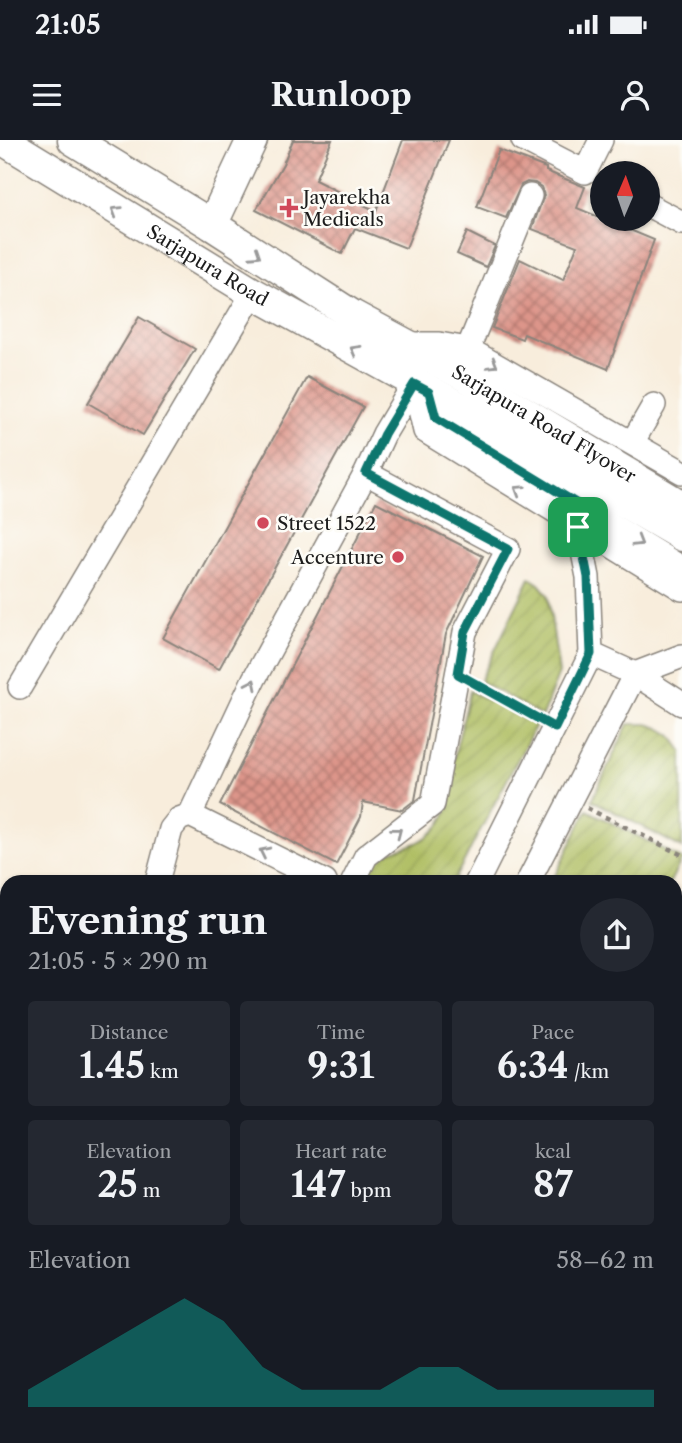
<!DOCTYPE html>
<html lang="en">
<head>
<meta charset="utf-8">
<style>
  :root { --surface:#171b24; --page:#242831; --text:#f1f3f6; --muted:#9ea1a6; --accent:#0f766e }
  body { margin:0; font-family:"Libre Caslon Text",serif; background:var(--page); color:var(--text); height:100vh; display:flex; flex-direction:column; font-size:26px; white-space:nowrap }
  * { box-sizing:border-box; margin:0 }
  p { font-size:23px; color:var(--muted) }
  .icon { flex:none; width:38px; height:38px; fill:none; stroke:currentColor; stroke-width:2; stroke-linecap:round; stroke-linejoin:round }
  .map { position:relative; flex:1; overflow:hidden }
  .details { position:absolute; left:0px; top:735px; width:682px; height:569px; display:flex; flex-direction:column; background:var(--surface); border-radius:21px 21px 0 0; box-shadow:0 2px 5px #0004 }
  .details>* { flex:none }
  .needle { width:46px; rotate:2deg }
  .fabs { position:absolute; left:590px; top:21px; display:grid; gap:14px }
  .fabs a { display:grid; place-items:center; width:70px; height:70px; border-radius:50%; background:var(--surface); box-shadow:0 2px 5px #0004; font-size:35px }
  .pin { position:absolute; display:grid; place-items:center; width:60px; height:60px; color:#fff; margin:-30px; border-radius:14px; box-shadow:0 4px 10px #0006 }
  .round { display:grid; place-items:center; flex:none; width:74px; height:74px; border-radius:37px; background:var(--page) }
  .summary { display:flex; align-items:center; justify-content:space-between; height:119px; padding:0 28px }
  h1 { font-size:38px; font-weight:700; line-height:52px }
  .stats { display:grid; grid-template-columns:repeat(3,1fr); gap:10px; height:119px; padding:7px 28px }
  .stats div { display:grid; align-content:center; border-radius:7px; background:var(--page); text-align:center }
  .stats b { font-size:35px; font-weight:700 }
  .stats small { font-size:19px; font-weight:400 }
  .stats p { font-size:19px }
  .chart { height:196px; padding:14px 28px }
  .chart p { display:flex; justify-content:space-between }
  .chart svg { width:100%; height:126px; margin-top:7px; fill:var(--accent); opacity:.7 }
  .status { display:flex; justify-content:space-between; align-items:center; height:49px; padding:0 35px; background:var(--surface); direction:ltr }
  .status svg { height:19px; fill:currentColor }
  header { display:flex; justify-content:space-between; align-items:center; height:91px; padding:0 28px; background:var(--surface); font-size:32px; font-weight:700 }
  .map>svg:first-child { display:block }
</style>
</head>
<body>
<div class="status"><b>21:05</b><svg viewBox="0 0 49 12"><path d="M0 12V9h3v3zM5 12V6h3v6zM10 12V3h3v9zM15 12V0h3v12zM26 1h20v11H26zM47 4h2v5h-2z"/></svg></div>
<header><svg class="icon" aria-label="menu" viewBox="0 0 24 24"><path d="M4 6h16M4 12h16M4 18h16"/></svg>Runloop<svg class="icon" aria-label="person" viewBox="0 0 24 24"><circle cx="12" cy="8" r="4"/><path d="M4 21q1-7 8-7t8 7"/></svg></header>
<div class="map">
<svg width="682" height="1303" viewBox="0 0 682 1303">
  <defs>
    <pattern id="garden-furrows" width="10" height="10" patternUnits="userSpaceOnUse" patternTransform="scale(1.75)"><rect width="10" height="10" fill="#aebd60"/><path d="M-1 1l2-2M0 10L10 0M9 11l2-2" fill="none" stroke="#95a253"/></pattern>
    <pattern id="building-cross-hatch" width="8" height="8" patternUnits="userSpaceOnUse" patternTransform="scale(1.75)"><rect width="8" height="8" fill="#dd958a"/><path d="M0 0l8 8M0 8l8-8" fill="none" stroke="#b27970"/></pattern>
  </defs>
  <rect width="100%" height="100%" fill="#fdfcf7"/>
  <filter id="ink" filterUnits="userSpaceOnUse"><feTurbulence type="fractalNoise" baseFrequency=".0143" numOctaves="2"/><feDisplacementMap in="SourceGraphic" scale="14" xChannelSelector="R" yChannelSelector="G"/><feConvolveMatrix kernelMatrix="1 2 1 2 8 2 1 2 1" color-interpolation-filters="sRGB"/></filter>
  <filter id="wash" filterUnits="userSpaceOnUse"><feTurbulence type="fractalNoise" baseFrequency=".00686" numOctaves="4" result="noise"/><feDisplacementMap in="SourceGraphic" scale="28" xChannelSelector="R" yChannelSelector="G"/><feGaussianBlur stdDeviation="1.57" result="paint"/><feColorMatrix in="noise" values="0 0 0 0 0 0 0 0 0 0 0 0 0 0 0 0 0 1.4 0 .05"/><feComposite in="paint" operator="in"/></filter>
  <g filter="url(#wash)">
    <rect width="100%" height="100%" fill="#f8eddc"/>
    <!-- garden -->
    <path fill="url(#garden-furrows)" stroke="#656c3e" stroke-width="2" d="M530,438L539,444L548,455L559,533L542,576L480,541Z
      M470,551L536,585L453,742H362C365,736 368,728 372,723C390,705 418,711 438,687C453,668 450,647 453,625C457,600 465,575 470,551Z
      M628,584H647L659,588L671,595L682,611V708L592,660Z
      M587,670L682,719L670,742H552Z"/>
    <g id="blocks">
      <!-- building -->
      <path fill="url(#building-cross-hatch)" d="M293,0H332L315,40L376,71L403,0H449L406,108L355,88L342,114L256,70L283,24Z
        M499,10L546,28V31L585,47L577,68L654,100L608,229L524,194L522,199L492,188L520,119L563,140L577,106L532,89L544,55L541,47L535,43L527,42L521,45L506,78L477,67Z
        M467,92L495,106L486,127L457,114Z
        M139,177L195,209L143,295L88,263Z
        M307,237L363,267L219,529L163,498Z
        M376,362L483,416L446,494L415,660L402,670L363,662L361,677L336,725L220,665Z"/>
    </g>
  </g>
  <g filter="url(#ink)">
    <use href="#blocks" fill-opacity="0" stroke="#8a847c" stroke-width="2"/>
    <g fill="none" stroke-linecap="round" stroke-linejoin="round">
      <!-- minor casing -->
      <g stroke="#8a847c" stroke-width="26">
        <path id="minor" d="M523,0L585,32L601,0
          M648,65L682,83
          M408,204H439L468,209L682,332
          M468,209L530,56
          M414,244L425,291L682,449
          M429,252L436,278L682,428
          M632,303L654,265
          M591,514L635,534L682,564
          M20,547L253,153
          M157,742L171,689L179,679L190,675
          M325,742L190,675L254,539L366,333L384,294L414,244
          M353,742L366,716L433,664L465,492L508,409L366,333
          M477,742L591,514L588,437L578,387L586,369
          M528,742L635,534L682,516
          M0,907L7,893
          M676,1008L682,1015
          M0,1052L7,1038
          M0,1187L7,1191
          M676,1197L682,1191
          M0,1279L7,1282
          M37,1297L42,1300L41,1303
          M530,1297L542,1303
          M202,1303L205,1297"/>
      </g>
      <!-- major casing -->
      <g stroke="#8a847c" stroke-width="33">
        <g id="major">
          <path id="s1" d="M3,0L253,153L472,274L682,396"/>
          <path id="s2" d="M73,0L212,85L352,175L463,235L682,366"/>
          <path d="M212,85L252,0"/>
        </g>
      </g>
      <!-- path -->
      <path stroke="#8a847c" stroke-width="4.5" stroke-dasharray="5 5" stroke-linecap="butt" d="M477,545L536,578
        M587,668L682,715"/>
      <!-- minor -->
      <use href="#minor" stroke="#fff" stroke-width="23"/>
      <!-- major -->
      <use href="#major" stroke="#fff" stroke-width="30"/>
    </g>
    <!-- one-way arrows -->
    <defs><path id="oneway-chevron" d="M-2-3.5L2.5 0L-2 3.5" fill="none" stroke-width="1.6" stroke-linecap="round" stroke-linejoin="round" transform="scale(1.75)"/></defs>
    <g stroke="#999">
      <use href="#oneway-chevron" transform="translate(116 71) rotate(-148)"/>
      <use href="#oneway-chevron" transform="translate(256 114) rotate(33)"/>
      <use href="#oneway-chevron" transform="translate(355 210) rotate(-151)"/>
      <use href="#oneway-chevron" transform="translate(493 224) rotate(31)"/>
      <use href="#oneway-chevron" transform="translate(519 350) rotate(-148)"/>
      <use href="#oneway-chevron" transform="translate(638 402) rotate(31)"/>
      <use href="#oneway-chevron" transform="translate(252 544) rotate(-64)"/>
      <use href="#oneway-chevron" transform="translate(397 692) rotate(-38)"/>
      <use href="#oneway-chevron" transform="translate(264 712) rotate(-154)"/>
    </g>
  </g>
  <g fill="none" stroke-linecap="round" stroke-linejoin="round" filter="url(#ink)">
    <!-- route casing -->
    <g stroke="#fff" stroke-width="14">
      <path id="route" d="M414,244L429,252L436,278L586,369L578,387L588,437L591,514L555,588L458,534L465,492L508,409L366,333L384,294Z"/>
    </g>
    <!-- route -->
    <use href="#route" stroke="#0f766e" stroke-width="9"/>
  </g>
  <!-- markers -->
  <g fill="#d1495b" stroke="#fdfcf7" stroke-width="2.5">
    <path d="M285.5 57.5h7v7h7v7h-7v7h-7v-7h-7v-7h7z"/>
    <circle cx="263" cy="383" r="7"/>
    <circle cx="398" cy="417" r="7"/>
  </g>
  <g text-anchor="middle" stroke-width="5" stroke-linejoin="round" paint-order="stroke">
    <!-- poi labels -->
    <g font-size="19" fill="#1c1c1c" stroke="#fdfcf7" text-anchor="start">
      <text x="303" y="64">Jayarekha<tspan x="303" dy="22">Medicals</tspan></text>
      <text x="277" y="390">Street 1522</text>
      <text x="384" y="424" text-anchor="end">Accenture</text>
    </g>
    <!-- street labels -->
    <g font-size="19" fill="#1c1c1c" stroke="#fdfcf7">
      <text dy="7" stroke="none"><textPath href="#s1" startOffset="240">Sarjapura Road</textPath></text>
      <text dy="7" stroke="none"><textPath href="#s2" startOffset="550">Sarjapura Road Flyover</textPath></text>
    </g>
  </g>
</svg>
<div class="fabs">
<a><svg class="needle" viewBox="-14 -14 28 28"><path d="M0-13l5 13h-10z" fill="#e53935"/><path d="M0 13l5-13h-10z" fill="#9ea1a6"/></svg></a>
</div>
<div class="pin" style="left:578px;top:387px;background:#1e9e55"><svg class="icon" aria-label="arrive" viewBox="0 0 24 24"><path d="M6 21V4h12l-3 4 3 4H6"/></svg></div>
<section class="details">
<div class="summary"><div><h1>Evening run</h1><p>21:05 · 5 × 290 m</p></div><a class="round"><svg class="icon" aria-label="share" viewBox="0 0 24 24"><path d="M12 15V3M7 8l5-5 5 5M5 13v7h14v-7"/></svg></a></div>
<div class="stats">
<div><p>Distance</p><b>1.45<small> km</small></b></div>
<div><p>Time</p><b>9:31</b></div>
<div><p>Pace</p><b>6:34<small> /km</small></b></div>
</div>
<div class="stats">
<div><p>Elevation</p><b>25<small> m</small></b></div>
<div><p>Heart rate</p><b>147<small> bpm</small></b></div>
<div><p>kcal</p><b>87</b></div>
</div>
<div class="chart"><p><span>Elevation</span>58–62 m</p>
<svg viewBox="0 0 160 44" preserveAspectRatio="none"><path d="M0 44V38L10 30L20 22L30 14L40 6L50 14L60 30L70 38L80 38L90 38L100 30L110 30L120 38L130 38L140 38L150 38L160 38V44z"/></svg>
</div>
</section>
</div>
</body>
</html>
